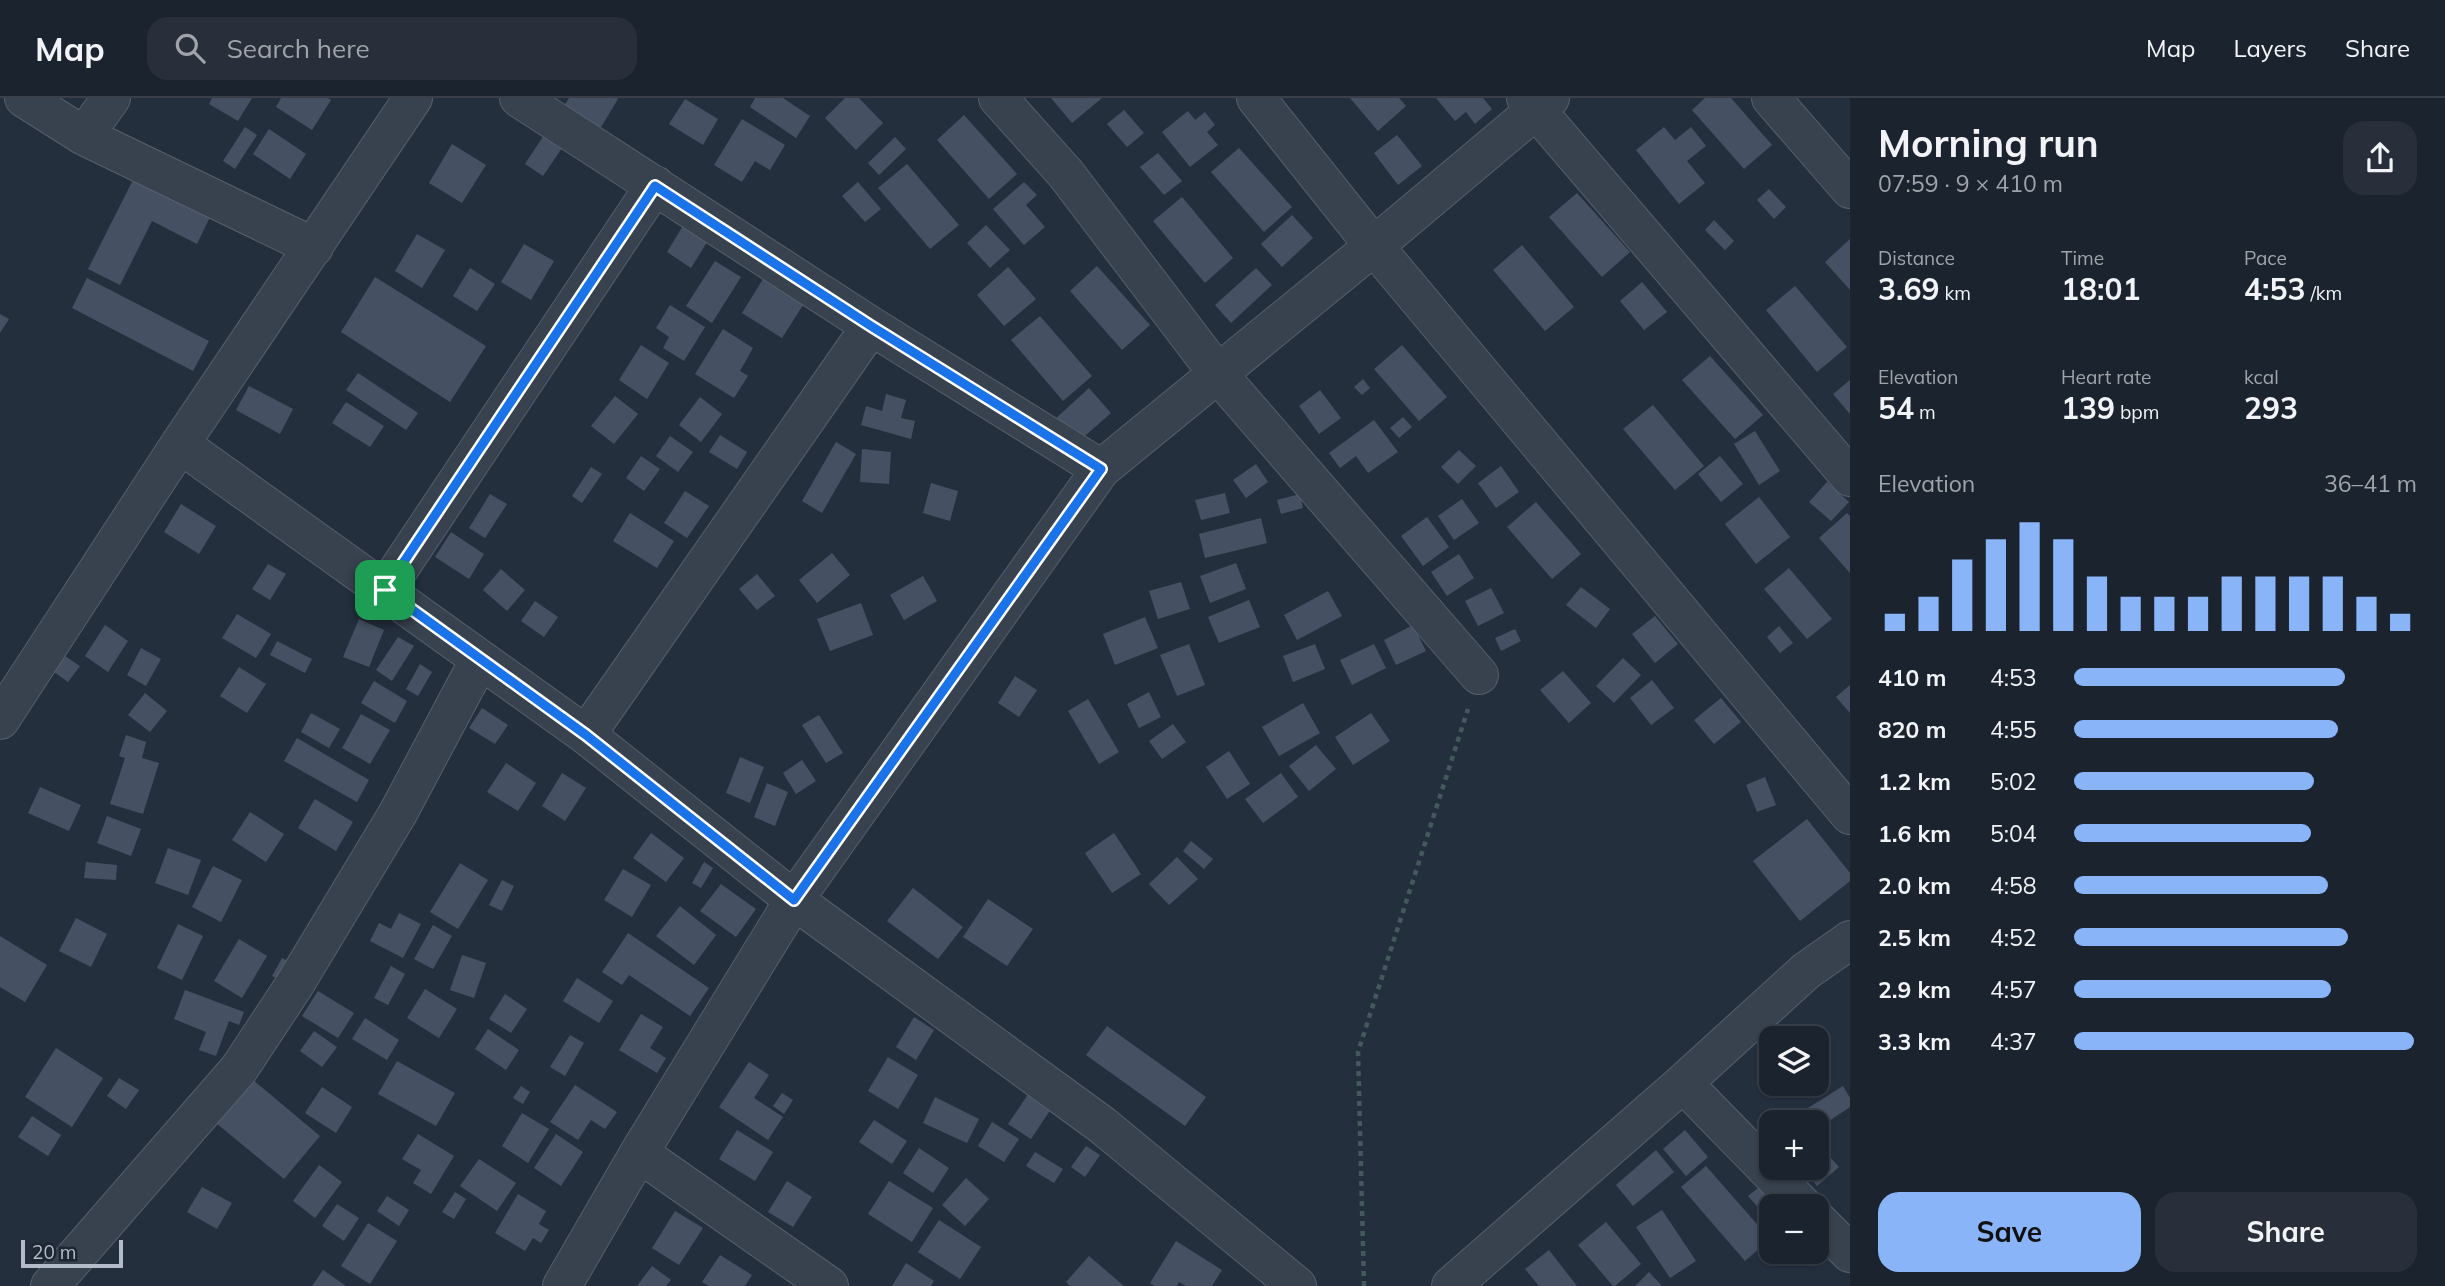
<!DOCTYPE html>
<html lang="en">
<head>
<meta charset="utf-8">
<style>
  :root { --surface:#1b232e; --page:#282f3a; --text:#f1f3f6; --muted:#a0a4aa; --line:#39404a; --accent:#8ab4f8 }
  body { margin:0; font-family:Mulish,sans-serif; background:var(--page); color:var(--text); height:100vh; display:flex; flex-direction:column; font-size:26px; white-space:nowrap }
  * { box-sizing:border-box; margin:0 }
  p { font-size:23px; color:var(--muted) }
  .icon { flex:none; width:38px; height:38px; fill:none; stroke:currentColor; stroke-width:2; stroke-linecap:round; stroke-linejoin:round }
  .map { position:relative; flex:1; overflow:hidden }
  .drawer { display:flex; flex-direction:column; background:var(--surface); width:595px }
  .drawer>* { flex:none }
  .controls { position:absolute; left:1759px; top:928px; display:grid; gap:14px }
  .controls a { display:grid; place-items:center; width:70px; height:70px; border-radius:14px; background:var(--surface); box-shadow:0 2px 5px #0004,0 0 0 2px var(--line); font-size:35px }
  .scale { position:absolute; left:21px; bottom:18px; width:102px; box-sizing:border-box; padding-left:7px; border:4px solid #b4bcc9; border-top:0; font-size:19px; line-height:24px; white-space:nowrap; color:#b4bcc9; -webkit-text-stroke:5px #1d2633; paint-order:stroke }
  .pin { position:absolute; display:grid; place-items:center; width:60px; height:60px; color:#fff; margin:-30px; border-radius:14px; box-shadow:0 4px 10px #0006 }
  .round { display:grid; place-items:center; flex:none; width:74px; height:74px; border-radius:21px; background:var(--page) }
  .summary { display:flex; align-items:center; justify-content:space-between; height:119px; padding:0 28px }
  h1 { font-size:38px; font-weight:700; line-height:52px }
  .metrics { display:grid; grid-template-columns:repeat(3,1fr); gap:10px; height:119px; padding:7px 28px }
  .metrics div { display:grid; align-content:center }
  .metrics b { font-size:30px; font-weight:700 }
  .metrics small { font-size:19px; font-weight:400 }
  .metrics p { font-size:19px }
  .chart { height:196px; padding:14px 28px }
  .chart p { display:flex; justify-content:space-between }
  .chart svg { width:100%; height:126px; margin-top:7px; stroke:var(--accent); stroke-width:6 }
  .action { display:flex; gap:14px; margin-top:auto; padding:14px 28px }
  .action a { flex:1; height:80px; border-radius:21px; background:var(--accent); color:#111; font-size:28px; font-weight:700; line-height:80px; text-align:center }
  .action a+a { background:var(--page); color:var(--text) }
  ul { padding:0 28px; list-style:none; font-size:23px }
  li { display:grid; grid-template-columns:112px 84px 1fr; align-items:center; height:52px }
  li i { height:18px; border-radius:9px; background:var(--accent) }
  header { display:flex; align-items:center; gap:42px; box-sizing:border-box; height:98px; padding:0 35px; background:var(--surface); border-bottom:2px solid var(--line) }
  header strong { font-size:33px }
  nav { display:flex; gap:38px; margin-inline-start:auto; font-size:24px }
  .search { width:490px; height:63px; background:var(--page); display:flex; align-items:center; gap:18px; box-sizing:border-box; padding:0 24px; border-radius:21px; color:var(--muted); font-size:26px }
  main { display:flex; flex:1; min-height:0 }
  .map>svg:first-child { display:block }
</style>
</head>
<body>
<header>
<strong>Map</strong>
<div class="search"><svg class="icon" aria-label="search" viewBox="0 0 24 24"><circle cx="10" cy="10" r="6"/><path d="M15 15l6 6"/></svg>Search here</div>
<nav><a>Map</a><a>Layers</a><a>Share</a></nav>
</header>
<main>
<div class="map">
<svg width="1850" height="1188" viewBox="0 0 1850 1188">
  <rect width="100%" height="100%" fill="#242f3e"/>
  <!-- building -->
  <path fill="#455162" d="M212,0H252L238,23L209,6Z
    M281,0H328L331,2L312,32L276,9Z
    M569,0H617L618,1L597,36L560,14Z
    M755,0H783L810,18L796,40L750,9Z
    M845,0H859L883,25L856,52L825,20Z
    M1051,0H1102L1072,25Z
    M1350,0H1399L1406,8L1378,33Z
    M1436,0H1483L1492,11L1475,26L1466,14L1455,23Z
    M1705,0H1731L1772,47L1744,71L1692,12Z
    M685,1L718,21L703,47L669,26Z
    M1124,12L1144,35L1127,49L1107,26Z
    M1188,13L1195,22L1205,14L1215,27L1207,34L1218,47L1190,69L1162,34Z
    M964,17L1017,76L989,101L937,42Z
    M742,21L785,47L770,72L755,63L742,84L714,67Z
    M245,29L257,37L235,71L223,63Z
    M1664,29L1675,42L1691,29L1706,48L1687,63L1705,85L1679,106L1636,52Z
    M269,31L306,56L290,81L253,56Z
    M546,34L564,47L543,78L525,66Z
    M1397,37L1422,68L1398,87L1374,55Z
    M895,39L906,51L879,77L868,65Z
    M452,46L486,67L462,105L429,85Z
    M1239,50L1292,109L1264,134L1211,74Z
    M1158,55L1182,83L1164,97L1140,69Z
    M907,66L959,127L930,151L878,90Z
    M135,78L211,117L197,146L152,123L120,187L88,171Z
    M858,84L881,111L865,124L842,98Z
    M1024,84L1037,97L1026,107L1045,129L1024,147L993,111Z
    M1769,91L1786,109L1774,121L1757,102Z
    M1577,95L1630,154L1602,179L1549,119Z
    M1182,99L1233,160L1205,185L1153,123Z
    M1292,117L1313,140L1282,169L1261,146Z
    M689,118L714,133L691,170L667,154Z
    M1714,122L1734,143L1725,152L1705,132Z
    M986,127L1010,152L990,170L967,145Z
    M417,136L445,152L422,190L395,173Z
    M1850,141V192L1825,164Z
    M524,146L554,163L531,202L501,184Z
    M1522,147L1574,209L1545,233L1493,172Z
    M715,163L741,179L712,225L686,208Z
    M1097,168L1150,227L1122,252L1070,193Z
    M1008,169L1036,201L1004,228L977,197Z
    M470,170L495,186L477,213L453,198Z
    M1256,170L1272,187L1231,225L1215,207Z
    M765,178L805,204L782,240L742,215Z
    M375,179L486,248L450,304L341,234Z
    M87,180L209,243L193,273L72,210Z
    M1642,184L1667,214L1644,232L1620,203Z
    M1795,188L1847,249L1817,274L1766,212Z
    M670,207L705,229L684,263L663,250L669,239L656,230Z
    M0,216L9,221L0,235Z
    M1040,218L1092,278L1063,303L1011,242Z
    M723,231L753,250L740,273L748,278L734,300L695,276Z
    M641,247L669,265L647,301L619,282Z
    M1402,247L1447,299L1419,323L1374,271Z
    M1710,258L1763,317L1735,341L1682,282Z
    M358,275L418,315L406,332L346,292Z
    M1363,281L1370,290L1362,297L1354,289Z
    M1850,282V316L1833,296Z
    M249,288L293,311L280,336L236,312Z
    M1089,290L1111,315L1077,345L1055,321Z
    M1320,292L1341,320L1319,336L1299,308Z
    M886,296L906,302L901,320L915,323L911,341L861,327L866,308L882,313Z
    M615,298L638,316L614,346L591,328Z
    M700,299L722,316L701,344L679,327Z
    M346,304L384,328L370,349L332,325Z
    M1653,307L1704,368L1675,392L1623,331Z
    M1403,319L1412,329L1399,340L1390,330Z
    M1374,322L1398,354L1368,375L1356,358L1340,370L1329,355Z
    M1755,333L1780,373L1759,387L1734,346Z
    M720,337L747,354L737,371L709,354Z
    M670,338L693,354L678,374L656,358Z
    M836,344L856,356L822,415L802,403Z
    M862,351L891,354L889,386L860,384Z
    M1459,352L1476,368L1458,386L1441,369Z
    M641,358L660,371L644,393L626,380Z
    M1720,358L1743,386L1721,404L1698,376Z
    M1256,366L1268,384L1246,400L1233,382Z
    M1501,368L1519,394L1496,410L1478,385Z
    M591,369L602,376L582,405L572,398Z
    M1827,384L1849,404L1831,423L1809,404Z
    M931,385L958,393L950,423L923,415Z
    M685,393L709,408L687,440L664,425Z
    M1225,395L1230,415L1201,422L1195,402Z
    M490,396L507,406L485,440L469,430Z
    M1300,396L1303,410L1281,416L1277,402Z
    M1759,399L1790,439L1756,466L1725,426Z
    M1462,401L1479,425L1454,442L1438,418Z
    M1536,404L1581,456L1552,481L1507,429Z
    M181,406L216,428L199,456L164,434Z
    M630,415L674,443L657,470L613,443Z
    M1847,415L1850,418V475L1819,440Z
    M1427,419L1449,449L1423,468L1401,438Z
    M1261,420L1267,445L1205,460L1199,436Z
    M451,434L484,456L469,481L435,459Z
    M832,455L850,477L817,505L799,482Z
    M1459,456L1474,480L1447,498L1431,474Z
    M1236,465L1246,491L1210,505L1200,478Z
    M268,466L286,476L270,502L252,491Z
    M1789,470L1832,521L1807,541L1764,491Z
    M501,471L525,492L507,513L483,492Z
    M757,476L775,498L757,512L739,491Z
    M923,478L937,503L904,522L890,497Z
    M1181,484L1190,511L1158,521L1149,493Z
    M1581,489L1610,511L1596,530L1566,507Z
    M1491,490L1504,515L1478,528L1465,503Z
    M1328,493L1342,518L1297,542L1284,517Z
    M1249,502L1260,529L1219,545L1208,519Z
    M535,503L558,519L544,539L521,523Z
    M861,505L873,537L830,553L817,521Z
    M237,516L271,536L256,560L222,540Z
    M1655,518L1678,546L1655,565L1632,536Z
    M1145,519L1158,550L1115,567L1103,536Z
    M359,521L384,532L369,569L343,559Z
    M105,527L128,543L108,574L85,558Z
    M1413,527L1426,553L1396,567L1384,542Z
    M1779,528L1793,545L1780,555L1767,539Z
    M1515,531L1521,543L1501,553L1495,540Z
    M398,539L414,548L392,583L376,572Z
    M277,543L312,561L305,575L270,557Z
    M1189,546L1205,587L1177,598L1160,557Z
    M1315,546L1325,571L1293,584L1283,558Z
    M1374,546L1386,570L1352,587L1340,562Z
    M141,550L161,561L146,588L127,577Z
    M59,554L80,568L68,584L47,569Z
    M1623,560L1641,577L1614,605L1596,588Z
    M420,566L432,574L418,598L406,591Z
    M239,569L266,586L247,615L220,598Z
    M1563,573L1591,605L1569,625L1540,592Z
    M1015,578L1037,592L1019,619L998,605Z
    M1652,582L1674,610L1651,627L1630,600Z
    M374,583L407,603L395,625L361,605Z
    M1850,587V615L1836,599Z
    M1149,594L1161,619L1139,630L1127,606Z
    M145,595L167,613L150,634L128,617Z
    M1721,600L1741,624L1714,646L1694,622Z
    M1088,601L1119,654L1099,666L1068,613Z
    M1303,605L1320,635L1279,658L1262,629Z
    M482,610L508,627L495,646L469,630Z
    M311,615L340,631L329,650L301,634Z
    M1371,615L1390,643L1353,667L1335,639Z
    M361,616L390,632L370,666L342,650Z
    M819,617L843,655L826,665L802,627Z
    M1173,626L1186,644L1162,661L1149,643Z
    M126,637L146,644L142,660L159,665L143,716L110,706L125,660L119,658Z
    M297,640L369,682L357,704L284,663Z
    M1316,647L1336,671L1309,693L1289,668Z
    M1229,653L1250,686L1227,701L1206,669Z
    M740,659L764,669L750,705L726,695Z
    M802,662L816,683L796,696L783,675Z
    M506,665L536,685L518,713L487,694Z
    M562,675L586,690L565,723L542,708Z
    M1281,675L1298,699L1263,725L1245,701Z
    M1765,679L1776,707L1757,714L1746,687Z
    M767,685L788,694L775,728L754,719Z
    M40,689L81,707L69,733L28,715Z
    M315,701L353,724L336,753L298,730Z
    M250,714L284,736L266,764L232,742Z
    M107,718L141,731L131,758L97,745Z
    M1807,721L1850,775V783L1800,823L1753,763Z
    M651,735L684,760L666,784L633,760Z
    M1114,735L1141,776L1112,795L1085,755Z
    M1191,743L1213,761L1204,771L1183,753Z
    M168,750L201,762L188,797L155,785Z
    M1177,759L1198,781L1169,807L1149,786Z
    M86,764L117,767L116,782L84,780Z
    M704,764L713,770L701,790L692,785Z
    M460,765L488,782L458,831L430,814Z
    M213,768L242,782L221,824L192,809Z
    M623,771L651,787L632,819L604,802Z
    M502,782L514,788L502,813L489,807Z
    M721,786L756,811L736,839L700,813Z
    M913,790L963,829L938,861L887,823Z
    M988,801L1033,831L1007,868L963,839Z
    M680,808L716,837L694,867L656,838Z
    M399,815L421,826L403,860L370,843L379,825L391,831Z
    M76,820L107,836L91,869L59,853Z
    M178,826L203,838L182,882L157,870Z
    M433,827L452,838L433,871L414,861Z
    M628,835L709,890L690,918L629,877L622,887L602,874Z
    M0,838L47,867L25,904L0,889Z
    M239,841L267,858L242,900L214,883Z
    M462,857L486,865L474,900L450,892Z
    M282,860L295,867L286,885L272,878Z
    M391,868L405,876L388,907L374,900Z
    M577,880L613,903L599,925L563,903Z
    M425,891L457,911L439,940L407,920Z
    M185,892L244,914L239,927L229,923L216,958L199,952L206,934L174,921Z
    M318,893L354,915L338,940L302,918Z
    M505,896L527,911L511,935L489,921Z
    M641,916L663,929L650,950L666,960L657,975L619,952Z
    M914,919L934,932L916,962L896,949Z
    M365,920L399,942L387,962L352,941Z
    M1107,928L1206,999L1185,1028L1086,957Z
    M488,931L519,952L506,972L475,951Z
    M314,933L337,949L322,969L300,953Z
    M570,937L584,945L565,978L550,969Z
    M56,950L103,980L72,1029L25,999Z
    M888,959L918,977L898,1011L868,993Z
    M397,963L455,995L436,1028L378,996Z
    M749,964L769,977L754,1000L783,1019L768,1042L719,1009Z
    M119,980L139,992L126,1011L107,998Z
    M252,981L320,1038L284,1081L216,1025Z
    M575,987L617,1014L605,1031L591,1022L578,1042L550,1024Z
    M521,988L530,994L523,1006L513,1000Z
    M1843,988L1850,1000V1009L1820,1029L1808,1010Z
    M322,989L352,1009L336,1035L305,1015Z
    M782,995L793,1002L784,1016L773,1008Z
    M1029,995L1051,1011L1031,1041L1008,1026Z
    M935,999L979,1021L967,1045L923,1025Z
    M522,1015L549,1031L528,1065L502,1048Z
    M32,1018L61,1037L48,1058L18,1039Z
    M874,1022L907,1043L892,1066L859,1044Z
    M992,1024L1019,1041L1004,1064L978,1048Z
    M737,1032L773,1054L755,1083L719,1061Z
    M1685,1032L1708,1059L1686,1078L1663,1051Z
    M418,1036L454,1058L431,1096L413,1085L421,1072L402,1061Z
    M556,1036L583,1054L561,1088L534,1070Z
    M1086,1048L1100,1057L1085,1079L1071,1069Z
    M1821,1049L1839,1069L1817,1088L1801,1069H1816V1053Z
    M919,1050L949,1070L933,1095L903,1075Z
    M1656,1052L1674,1074L1633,1108L1616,1087Z
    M1035,1054L1063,1071L1054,1085L1026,1068Z
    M479,1061L516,1085L497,1113L460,1088Z
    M319,1067L342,1084L315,1120L293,1103Z
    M1706,1068L1770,1141L1745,1163L1681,1089Z
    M966,1080L989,1101L965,1128L942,1107Z
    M787,1083L812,1099L793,1129L768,1114Z
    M889,1083L933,1110L912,1144L868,1116Z
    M1762,1087L1777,1104L1764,1116L1748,1098Z
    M202,1089L232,1105L217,1131L187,1114Z
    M455,1094L466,1101L454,1121L442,1114Z
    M518,1096L546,1113L539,1126L549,1132L541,1145L533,1140L525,1153L495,1135Z
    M387,1098L409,1112L399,1128L377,1113Z
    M337,1106L359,1120L344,1143L322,1128Z
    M1662,1112L1696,1163L1670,1180L1636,1129Z
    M675,1113L703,1130L679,1167L652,1150Z
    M939,1122L981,1149L960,1181L918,1154Z
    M1606,1124L1641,1166L1615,1188H1613L1578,1147Z
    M368,1125L397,1143L370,1186L341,1168Z
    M1176,1143L1222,1172L1212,1188H1186L1179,1184L1177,1188H1154L1150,1185Z
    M1549,1152L1577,1188H1539L1525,1171Z
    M720,1157L752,1177L745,1188H709L702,1184Z
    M1089,1158L1124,1188H1070L1066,1184Z
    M906,1165L934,1183L931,1188H892Z
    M652,1168L671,1182L666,1188H637Z
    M323,1172L346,1188H312Z
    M1649,1174L1662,1188H1635Z"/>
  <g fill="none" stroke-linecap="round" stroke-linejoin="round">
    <!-- minor casing -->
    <g stroke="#565f6c" stroke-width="40">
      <path id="minor" d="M24,0L84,38L314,149
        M519,0L871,228L1101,371
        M998,0L1066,76L1218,276L1479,577
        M1256,0L1374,148L1850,717
        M1526,0L1850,379
        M1771,0L1850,91
        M84,38L111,0
        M180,346L586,637L794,802L1102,1027L1297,1188
        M385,492L655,87
        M0,622L180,346L413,0
        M586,637L871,228
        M1683,985L1803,1108
        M639,1055L829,1188
        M1816,1121L1850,1155
        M50,1188L239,971L295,886L398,715L480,561
        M562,1188L639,1055L794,802L1101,371L1374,148L1550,0
        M1451,1188L1683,985L1806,873L1850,842"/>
    </g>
    <!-- path -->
    <path stroke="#44595c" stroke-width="4.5" stroke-dasharray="5 5" stroke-linecap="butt" d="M1364,1188L1358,954L1468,611"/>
    <!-- minor -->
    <use href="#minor" stroke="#38414e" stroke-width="38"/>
  </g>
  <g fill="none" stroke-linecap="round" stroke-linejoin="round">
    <!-- route casing -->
    <g stroke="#fff" stroke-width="14">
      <path id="route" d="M655,88L871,228L1101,371L794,802L586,637L385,492Z"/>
    </g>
    <!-- route -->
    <use href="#route" stroke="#1a73e8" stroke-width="9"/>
  </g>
</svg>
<div class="controls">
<a><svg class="icon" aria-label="layers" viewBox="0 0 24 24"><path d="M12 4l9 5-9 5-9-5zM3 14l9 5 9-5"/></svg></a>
<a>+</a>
<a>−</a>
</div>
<div class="scale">20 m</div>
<div class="pin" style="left:385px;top:492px;background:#1e9e55"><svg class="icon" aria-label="arrive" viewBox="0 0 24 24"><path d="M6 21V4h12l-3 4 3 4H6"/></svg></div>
</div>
<section class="drawer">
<div class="summary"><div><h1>Morning run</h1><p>07:59 · 9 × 410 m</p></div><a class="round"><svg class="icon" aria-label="share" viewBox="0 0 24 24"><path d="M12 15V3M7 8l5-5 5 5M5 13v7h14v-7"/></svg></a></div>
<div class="metrics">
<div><p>Distance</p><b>3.69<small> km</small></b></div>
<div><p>Time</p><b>18:01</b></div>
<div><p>Pace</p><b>4:53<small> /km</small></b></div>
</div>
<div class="metrics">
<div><p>Elevation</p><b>54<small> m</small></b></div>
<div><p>Heart rate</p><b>139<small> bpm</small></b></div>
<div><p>kcal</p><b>293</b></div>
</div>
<div class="chart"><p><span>Elevation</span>36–41 m</p>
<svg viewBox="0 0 160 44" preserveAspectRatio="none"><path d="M5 44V38M15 44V32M25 44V19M35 44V12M45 44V6M55 44V12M65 44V25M75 44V32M85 44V32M95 44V32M105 44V25M115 44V25M125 44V25M135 44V25M145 44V32M155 44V38"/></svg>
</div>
<ul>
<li><b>410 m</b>4:53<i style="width:79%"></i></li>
<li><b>820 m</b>4:55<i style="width:77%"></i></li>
<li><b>1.2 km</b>5:02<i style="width:70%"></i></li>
<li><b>1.6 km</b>5:04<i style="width:69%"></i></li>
<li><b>2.0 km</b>4:58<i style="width:74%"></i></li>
<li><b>2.5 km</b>4:52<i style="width:80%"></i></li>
<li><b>2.9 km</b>4:57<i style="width:75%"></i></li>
<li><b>3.3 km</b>4:37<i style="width:99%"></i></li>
</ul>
<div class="action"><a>Save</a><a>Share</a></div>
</section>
</main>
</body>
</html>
